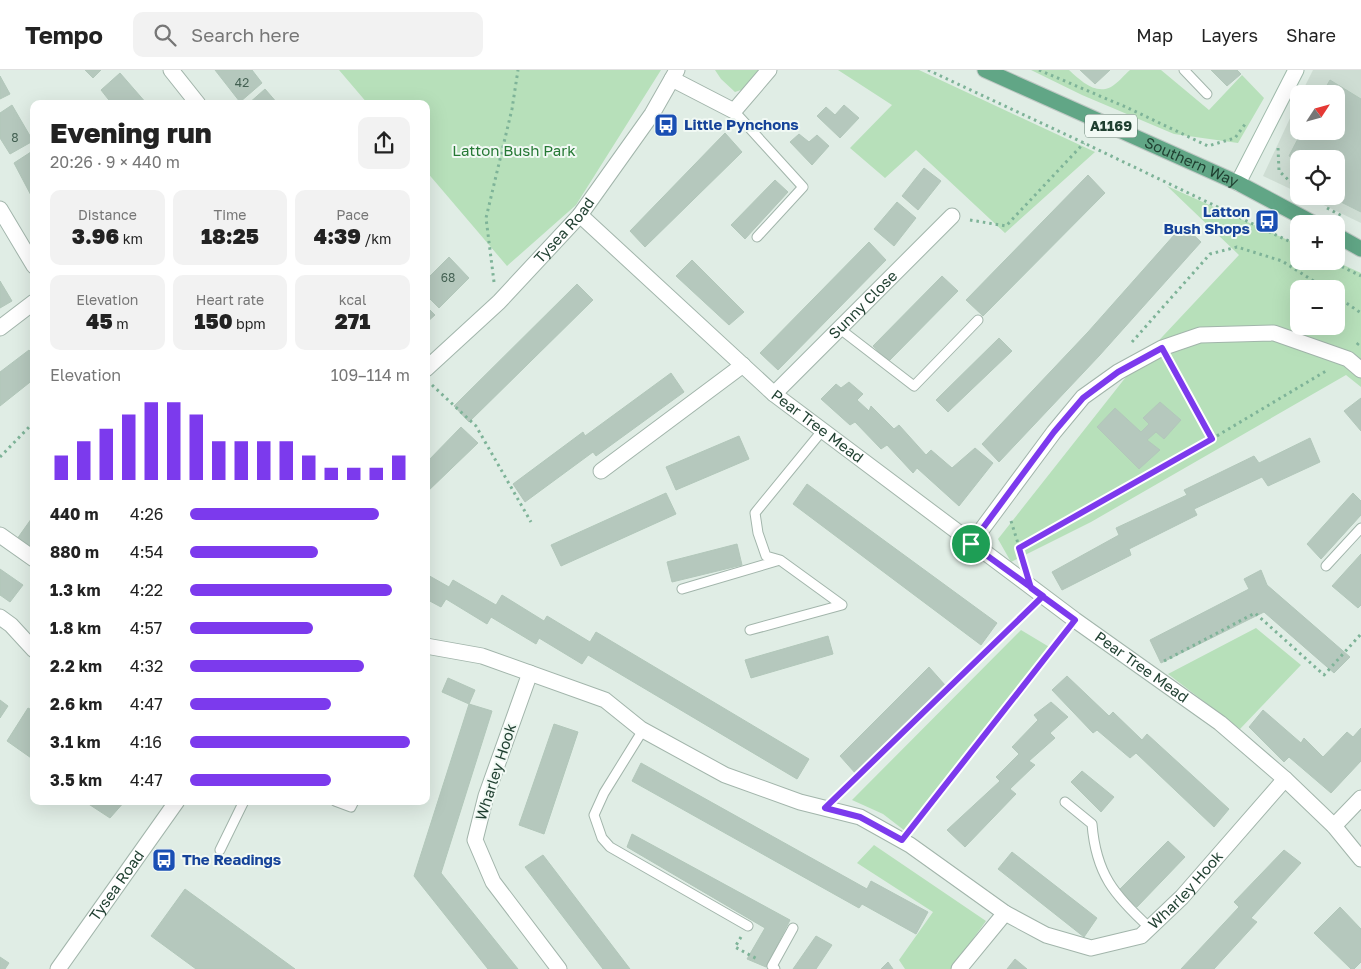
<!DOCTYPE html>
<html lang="en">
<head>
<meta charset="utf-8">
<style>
  :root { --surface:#fff; --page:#f2f2f2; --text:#222; --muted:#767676; --line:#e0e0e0; --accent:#7c3aed }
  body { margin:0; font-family:"Golos Text",sans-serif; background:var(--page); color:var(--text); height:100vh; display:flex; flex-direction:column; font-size:19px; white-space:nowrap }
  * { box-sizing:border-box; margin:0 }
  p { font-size:16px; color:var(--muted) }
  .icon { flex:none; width:28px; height:28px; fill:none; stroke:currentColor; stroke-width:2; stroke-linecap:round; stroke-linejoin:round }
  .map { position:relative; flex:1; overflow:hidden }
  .sheet { position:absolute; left:30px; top:30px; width:400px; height:705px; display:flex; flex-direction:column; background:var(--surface); border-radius:10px; box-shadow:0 5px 20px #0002 }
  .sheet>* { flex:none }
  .needle { width:32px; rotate:54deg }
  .fabs { position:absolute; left:1290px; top:15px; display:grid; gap:10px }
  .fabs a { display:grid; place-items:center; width:55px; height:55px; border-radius:10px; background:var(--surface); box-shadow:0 5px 20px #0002; font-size:25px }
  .pin { position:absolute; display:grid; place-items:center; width:42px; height:42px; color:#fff; margin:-21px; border:2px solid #fff; border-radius:50%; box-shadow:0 1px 5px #0007 }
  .round { display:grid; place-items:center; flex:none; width:52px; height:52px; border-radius:10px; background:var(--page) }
  .summary { display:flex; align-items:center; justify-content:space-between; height:85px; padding:0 20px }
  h1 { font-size:28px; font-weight:800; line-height:38px }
  .metrics { display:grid; grid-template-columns:repeat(3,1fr); gap:8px; height:85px; padding:5px 20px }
  .metrics div { display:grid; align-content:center; border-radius:10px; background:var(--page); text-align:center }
  .metrics b { font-size:21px; font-weight:800 }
  .metrics small { font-size:14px; font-weight:400 }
  .metrics p { font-size:14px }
  .chart { height:140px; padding:10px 20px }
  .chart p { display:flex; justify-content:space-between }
  .chart svg { width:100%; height:90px; margin-top:5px; stroke:var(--accent); stroke-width:6 }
  ul { padding:0 20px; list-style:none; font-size:16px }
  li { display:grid; grid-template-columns:80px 60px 1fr; align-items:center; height:38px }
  li i { height:12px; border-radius:6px; background:var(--accent) }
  header { display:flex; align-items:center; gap:30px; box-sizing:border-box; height:70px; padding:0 25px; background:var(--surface); border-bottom:1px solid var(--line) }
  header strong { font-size:24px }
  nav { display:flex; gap:28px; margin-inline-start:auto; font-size:18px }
  .search { width:350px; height:45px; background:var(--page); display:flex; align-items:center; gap:12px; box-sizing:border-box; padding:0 18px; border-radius:10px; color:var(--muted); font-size:19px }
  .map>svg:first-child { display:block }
</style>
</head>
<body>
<header>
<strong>Tempo</strong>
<div class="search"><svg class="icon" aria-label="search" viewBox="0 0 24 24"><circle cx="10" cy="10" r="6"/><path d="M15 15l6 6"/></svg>Search here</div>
<nav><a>Map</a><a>Layers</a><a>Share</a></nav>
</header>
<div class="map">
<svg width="1361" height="899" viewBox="0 0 1361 899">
  <rect width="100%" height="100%" fill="#e0ede5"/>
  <!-- built -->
  <path fill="#ceddd3" d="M1313,0H1361V153L1305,126H1336V89H1299V123L1263,106L1299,29V61H1336V24H1301Z"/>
  <!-- green -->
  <path fill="#b7e0ba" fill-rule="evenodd" d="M339,0H661L576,135L507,196L426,101V34H368Z
    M715,0H771L747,18L735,22L721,9Z
    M838,0H919L1095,82L1005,163L916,80L885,108L850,78L892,35Z
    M1031,0H1069C1080,10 1095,25 1111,17C1118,13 1124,5 1130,0H1161L1209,40L1242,5L1264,28L1238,73L1174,64L1082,25Z
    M1167,116L1299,175V191H1335L1361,203V317L1346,305L1091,452L1011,492L998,469L1133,298L1239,185ZM1299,219H1336V256H1299Z
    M1256,558L1301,595L1240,659L1168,604Z
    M1021,560L1056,581L909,764L883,744L852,730Z
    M874,775L986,851L951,899H905L899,890L933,842L857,793Z"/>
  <!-- building -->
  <path fill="#b5c8bd" stroke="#b2c7ba" d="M85,0H101L93,8Z
    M215,0H252L262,13L240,32Z
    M1080,0H1110L1095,14Z
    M1211,0H1237L1241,4L1227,16Z
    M120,3L147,34H112L101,20Z
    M0,6L10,24L0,29Z
    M1330,10L1361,29V142L1335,129L1341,117L1336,114V89H1299V92L1289,86L1302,61H1336V24H1322Z
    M265,19L278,34H248Z
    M12,35L33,71L10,84L0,68V43Z
    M844,35L859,48L840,68L817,46L826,37L835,45Z
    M725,63L742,82L645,177L630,161Z
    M799,64L809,72L817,65L829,76L812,95L790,72Z
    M34,80V131L14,93Z
    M924,98L941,111L918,140L902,126Z
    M1088,105L1105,123L983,246L966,230Z
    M775,110L788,122L745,169L731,155Z
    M897,132L916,148L894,176L874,159Z
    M1183,155L1201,172L1099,286L999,392L982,374L1088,262Z
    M869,172L886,190L778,300L760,283Z
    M449,187L469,208L439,238L426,225V210Z
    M692,190L744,242L729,255L676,206Z
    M942,206L958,221L888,292L873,276Z
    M0,211L12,231L0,238Z
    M577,214L593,230L469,352L454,336Z
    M426,236L435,245L426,253Z
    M999,268L1012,281L948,342L936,330Z
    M29,280L34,286V309L0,336V302Z
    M671,303L684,322L596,386L593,382L525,432L513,414L583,362L585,366Z
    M849,312L863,324L857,330L869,341L871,336L894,359L899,355L926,385L931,380L952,398L975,378L993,393L959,436L917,398L913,403L887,375L881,379L855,352L850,355L821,329L836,314L841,318Z
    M1361,328V361L1344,341Z
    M1160,332L1181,350L1164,369L1156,362L1147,370L1160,380L1139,399L1097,357L1115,338L1141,362L1149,354L1143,348Z
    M461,357L478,373L426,423V393Z
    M739,366L749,389L676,420L666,397Z
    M1310,368L1320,392L1268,416L1262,407L1194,439L1197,445L1129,479L1131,485L1062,520L1052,502L1119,465L1116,458L1187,425L1184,420L1254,386L1259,393Z
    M807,414L997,553L981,575L793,434Z
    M666,423L676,444L561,496L551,475Z
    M1353,423L1361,431V445L1321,489L1307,474Z
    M34,445V482L17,469Z
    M737,474L742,495L672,512L667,492Z
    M1361,484V535L1358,538L1332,516Z
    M0,499L23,515L10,532L0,525Z
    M1261,500L1267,515L1350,587L1334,603L1264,542L1161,593L1150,570L1249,519L1244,509Z
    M426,504L449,517L453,510L496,535L502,525L544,551L547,546L590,572L596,562L809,689L797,709L588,585L582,594L539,568L536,574L491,547L487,554L446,529L441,537L426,529Z
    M828,566L833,584L751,608L745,590Z
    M929,597L945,615L856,704L840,686Z
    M1067,606L1109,646L1113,642L1142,670L1147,664L1229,739L1214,757L1136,683L1130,688L1097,660L1093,663L1052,620Z
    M448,608L475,620L469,634L442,622Z
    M0,630L8,636L0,648Z
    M1051,632L1068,647L1050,663L1055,668L1029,691L1035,695L1010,719L1016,724L965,777L947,760L1000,711L996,707L1019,684L1012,677L1038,650L1034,645Z
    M469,634L492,641L441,803L518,899H488L414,806Z
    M28,638L34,641V690L7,671Z
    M1263,640L1301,673L1304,668L1323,687L1347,662L1353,667L1361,658V691L1331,723L1289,687L1284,692L1249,657Z
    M554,654L578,662L544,764L519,755Z
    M641,693L867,819L871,811L928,842L916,864L862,834L859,838L632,711Z
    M1082,701L1114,727L1101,742L1071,712Z
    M84,731H125L110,748Z
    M632,764L790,850L766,897L747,889L765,858L627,777Z
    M1168,771L1185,787L1137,837L1118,821Z
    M1284,780L1301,793L1251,848L1257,852L1214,899H1181L1239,837L1234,832Z
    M1012,782L1097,848L1084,867L998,799Z
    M543,785L630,899H603L525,797Z
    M185,819L295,899H196L151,866Z
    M1340,837L1361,859V892L1354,899H1351L1314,863Z
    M816,866L832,875L816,899H793Z
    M0,887L9,893L5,899H0Z
    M1015,889L1027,899H1007Z
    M888,892L893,899H881Z"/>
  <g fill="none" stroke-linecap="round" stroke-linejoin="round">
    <!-- lane casing -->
    <g stroke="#a2b5ab" stroke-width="11">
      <path id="lane" d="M1184,0L1207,24
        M734,41L803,117L757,167
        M840,259L914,316L978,250
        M1326,496L1361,458
        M682,519L780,490
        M750,560L842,535L780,490L766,486L758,463L755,443L822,361
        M643,660L604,723L594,745L602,768L610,777L748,856
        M335,731L351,737L354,731
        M1065,732L1092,754C1096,804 1114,825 1150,858
        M220,780L244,731
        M775,899L772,896L793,858"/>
    </g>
    <!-- street casing -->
    <g stroke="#a2b5ab" stroke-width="17">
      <g id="street">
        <path d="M171,0L198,34"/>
        <path d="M672,9L734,41L769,0"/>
        <path d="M0,139L34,196"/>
        <path id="s1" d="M580,145L774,324L1075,550L1220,653L1285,709L1334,756L1361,789"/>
        <path d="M0,258L34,232"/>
        <path id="s2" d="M426,299L499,232L580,145L652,44L677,0"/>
        <path id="s3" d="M774,324L952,146"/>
        <path d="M601,401L743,295"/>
        <path d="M0,465L34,489"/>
        <path d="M971,474L1054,362L1083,327L1118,302L1162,278L1200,265L1274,263L1348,289L1361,300"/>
        <path d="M0,547L11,555L34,580"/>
        <path id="s4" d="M426,576L482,586L605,630L641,659L725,705L800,732L860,747L910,775L1005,843L1046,865L1091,878L1141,866L1182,827L1285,709"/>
        <path d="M530,603L486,726L475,770L493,812L559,899"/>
        <path d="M1334,756L1361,728"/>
        <path id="s5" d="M58,899L177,731"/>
        <path d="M959,899L1005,843"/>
      </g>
    </g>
    <!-- secondary casing -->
    <g stroke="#9eb9aa" stroke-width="17">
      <path id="secondary" d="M1238,113L1296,0"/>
    </g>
    <!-- primary casing -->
    <g stroke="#c0c9c5" stroke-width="17">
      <g id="primary">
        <path id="s6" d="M985,0L1238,113L1315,154"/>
        <path d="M1336,165L1361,179"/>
      </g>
    </g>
    <!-- path -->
    <path stroke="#7eb398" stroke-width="3" stroke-dasharray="2.5 4" stroke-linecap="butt" d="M928,0L1084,73L1299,176
      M1039,0L1128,38L1208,76L1235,68L1246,53
      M1278,78L1279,101L1299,120
      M1327,138L1342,146
      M970,150L1006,156L1084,73
      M1330,191L1361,206
      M494,212L486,148L512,39L518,0
      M1336,226L1361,243
      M1132,272L1210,184L1237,177L1282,191L1326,219
      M1357,275L1361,270
      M1171,293L1212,369
      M432,315L476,356L531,452
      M0,387L34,352
      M1011,451L1022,486
      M1019,478L1163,398L1326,301
      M1164,591L1255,543L1324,605L1361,564
      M839,724L1030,539
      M913,756L1064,565
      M741,867L735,877L759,890"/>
    <!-- lane -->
    <use href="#lane" stroke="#fff" stroke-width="9"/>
    <!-- street -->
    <use href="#street" stroke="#fff" stroke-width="15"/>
    <!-- secondary -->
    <use href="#secondary" stroke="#fff" stroke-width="15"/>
    <!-- primary -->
    <use href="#primary" stroke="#61a686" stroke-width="15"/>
  </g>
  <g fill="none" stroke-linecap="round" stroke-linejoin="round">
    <!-- route casing -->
    <g stroke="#fff" stroke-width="10">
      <path id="route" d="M971,474L1043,526L825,738L860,747L902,770L1075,550L1031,518L1019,478L1212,369L1162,278L1118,302L1083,328L1054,362L971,474"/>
    </g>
    <!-- route -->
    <use href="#route" stroke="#7c3aed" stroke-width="6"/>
  </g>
  <!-- icons -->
  <defs>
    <g id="bus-square" transform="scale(1.25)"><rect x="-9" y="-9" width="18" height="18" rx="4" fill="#1a4fb4" stroke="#f1f9f4"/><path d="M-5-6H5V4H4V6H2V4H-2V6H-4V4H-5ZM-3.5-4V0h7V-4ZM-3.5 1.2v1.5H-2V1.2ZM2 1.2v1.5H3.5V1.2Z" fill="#fff"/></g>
  </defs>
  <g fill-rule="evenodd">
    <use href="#bus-square" x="666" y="55"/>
    <use href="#bus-square" x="1267" y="151"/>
    <use href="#bus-square" x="164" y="790"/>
  </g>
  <g text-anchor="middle" stroke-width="4" stroke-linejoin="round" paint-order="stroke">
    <!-- number labels -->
    <g font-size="12" fill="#446153">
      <text x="242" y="17">42</text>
      <text x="15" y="72">8</text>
      <text x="448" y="212">68</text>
    </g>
    <!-- shield labels -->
    <rect fill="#f1f9f4" stroke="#5e776b" stroke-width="1" x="1085" y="44.5" width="52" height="23" rx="4"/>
    <g font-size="14" font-weight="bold" fill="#1f3f30">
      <text x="1111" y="61">A1169</text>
    </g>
    <!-- transit labels -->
    <g font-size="15" font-weight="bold" fill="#164399" stroke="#f1f9f4" text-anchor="start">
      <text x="684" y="60">Little Pynchons</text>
      <text x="1250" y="147" text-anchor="end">Latton<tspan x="1250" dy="17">Bush Shops</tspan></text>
      <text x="182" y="795">The Readings</text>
    </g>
    <!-- park labels -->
    <g font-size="15" fill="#267935" stroke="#f1f9f4">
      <text x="514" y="86">Latton Bush Park</text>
    </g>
    <!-- street labels -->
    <g font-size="15" fill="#1f3f30" stroke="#f1f9f4">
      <text dy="5" stroke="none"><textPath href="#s6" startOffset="226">Southern Way</textPath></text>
      <text dy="5" stroke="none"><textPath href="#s2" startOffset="196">Tysea Road</textPath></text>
      <text dy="5" stroke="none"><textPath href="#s3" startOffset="126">Sunny Close</textPath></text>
      <text dy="5" stroke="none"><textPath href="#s1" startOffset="318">Pear Tree Mead</textPath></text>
      <text dy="5" stroke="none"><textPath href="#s1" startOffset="722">Pear Tree Mead</textPath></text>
      <text transform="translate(496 702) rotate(-72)" y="5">Wharley Hook</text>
      <text dy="5" stroke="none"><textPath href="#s5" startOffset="102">Tysea Road</textPath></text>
      <text dy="5" stroke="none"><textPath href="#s4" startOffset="854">Wharley Hook</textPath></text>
    </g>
  </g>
</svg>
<div class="fabs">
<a><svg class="needle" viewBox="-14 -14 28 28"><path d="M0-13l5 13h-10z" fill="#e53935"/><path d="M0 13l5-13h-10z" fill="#767676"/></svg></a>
<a><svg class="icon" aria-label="locate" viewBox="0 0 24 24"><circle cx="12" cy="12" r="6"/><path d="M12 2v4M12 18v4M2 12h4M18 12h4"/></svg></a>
<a>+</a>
<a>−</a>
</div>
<div class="pin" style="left:971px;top:474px;background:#1e9e55"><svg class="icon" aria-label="arrive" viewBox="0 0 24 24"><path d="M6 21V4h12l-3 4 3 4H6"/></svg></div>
<section class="sheet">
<div class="summary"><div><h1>Evening run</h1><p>20:26 · 9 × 440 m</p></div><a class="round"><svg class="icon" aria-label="share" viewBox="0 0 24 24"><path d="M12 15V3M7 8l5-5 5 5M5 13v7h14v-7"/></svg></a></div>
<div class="metrics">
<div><p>Distance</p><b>3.96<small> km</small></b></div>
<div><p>Time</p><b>18:25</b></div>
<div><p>Pace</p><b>4:39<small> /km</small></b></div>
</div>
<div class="metrics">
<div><p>Elevation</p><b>45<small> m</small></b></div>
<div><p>Heart rate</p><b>150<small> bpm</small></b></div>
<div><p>kcal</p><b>271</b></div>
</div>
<div class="chart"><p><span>Elevation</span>109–114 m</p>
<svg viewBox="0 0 160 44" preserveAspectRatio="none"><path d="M5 44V32M15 44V25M25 44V19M35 44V12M45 44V6M55 44V6M65 44V12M75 44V25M85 44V25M95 44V25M105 44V25M115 44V32M125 44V38M135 44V38M145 44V38M155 44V32"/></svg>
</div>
<ul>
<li><b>440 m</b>4:26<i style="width:86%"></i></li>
<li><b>880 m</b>4:54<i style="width:58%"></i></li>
<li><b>1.3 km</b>4:22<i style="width:92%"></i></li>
<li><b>1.8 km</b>4:57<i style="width:56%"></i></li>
<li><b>2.2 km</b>4:32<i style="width:79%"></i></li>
<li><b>2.6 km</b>4:47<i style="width:64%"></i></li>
<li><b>3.1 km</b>4:16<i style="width:100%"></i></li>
<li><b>3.5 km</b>4:47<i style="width:64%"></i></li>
</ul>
</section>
</div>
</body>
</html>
